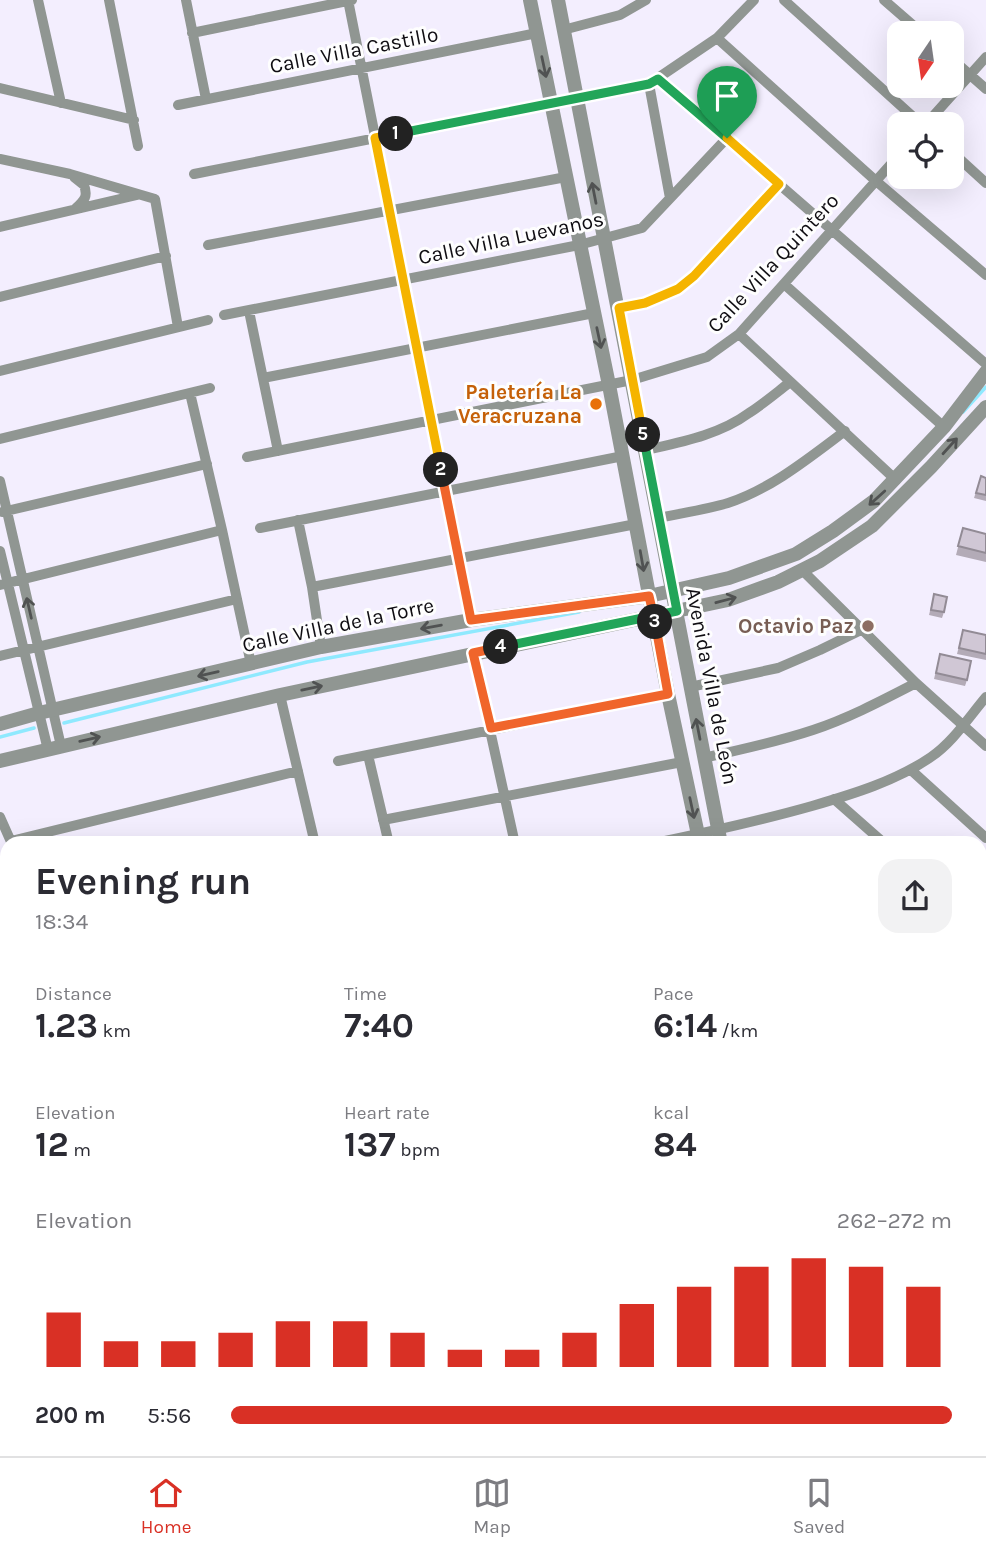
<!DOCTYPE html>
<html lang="en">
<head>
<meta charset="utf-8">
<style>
  :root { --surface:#fff; --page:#f2f2f3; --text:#2b2b33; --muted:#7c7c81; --line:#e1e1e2; --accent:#d93025 }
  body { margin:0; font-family:Karla,sans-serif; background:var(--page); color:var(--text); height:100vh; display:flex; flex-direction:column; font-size:26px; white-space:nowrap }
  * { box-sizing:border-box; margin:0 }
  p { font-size:23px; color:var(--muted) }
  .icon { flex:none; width:38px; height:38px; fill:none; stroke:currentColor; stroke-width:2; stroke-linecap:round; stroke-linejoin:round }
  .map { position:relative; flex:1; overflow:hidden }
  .side { position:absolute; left:0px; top:836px; width:987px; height:620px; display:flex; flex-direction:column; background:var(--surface); border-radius:21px 21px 0 0; box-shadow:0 7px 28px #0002 }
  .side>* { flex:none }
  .needle { width:46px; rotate:193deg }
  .buttons { position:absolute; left:887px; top:21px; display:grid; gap:14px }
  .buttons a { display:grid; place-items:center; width:77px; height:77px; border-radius:14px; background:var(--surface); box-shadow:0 7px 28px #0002; font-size:35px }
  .pin { position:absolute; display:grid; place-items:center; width:60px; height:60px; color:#fff; margin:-72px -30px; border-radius:50% 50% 50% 0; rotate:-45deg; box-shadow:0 0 7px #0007 }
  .pin .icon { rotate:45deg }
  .km { position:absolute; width:35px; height:35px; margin:-18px; border-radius:50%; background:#222; color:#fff; font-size:19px; line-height:35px; text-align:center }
  .round { display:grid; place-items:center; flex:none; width:74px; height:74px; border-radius:21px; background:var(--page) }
  .overview { display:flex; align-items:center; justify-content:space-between; height:119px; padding:0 35px }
  h1 { font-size:38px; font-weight:700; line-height:52px }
  .metrics { display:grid; grid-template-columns:repeat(3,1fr); gap:10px; height:119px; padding:7px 35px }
  .metrics div { display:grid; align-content:center }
  .metrics b { font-size:35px; font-weight:700 }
  .metrics small { font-size:19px; font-weight:400 }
  .metrics p { font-size:19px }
  .chart { height:196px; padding:14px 35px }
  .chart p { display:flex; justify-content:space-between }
  .chart svg { width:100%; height:126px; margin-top:7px; stroke:var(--accent); stroke-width:6 }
  ul { padding:0 35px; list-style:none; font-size:23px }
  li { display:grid; grid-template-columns:112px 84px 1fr; align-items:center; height:52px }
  li i { height:18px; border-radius:9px; background:var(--accent) }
  .tabs { display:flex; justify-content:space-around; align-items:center; height:98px; border-top:2px solid var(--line); background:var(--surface); font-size:19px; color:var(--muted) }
  .tabs a { display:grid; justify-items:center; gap:4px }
  .tabs .selected { color:var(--accent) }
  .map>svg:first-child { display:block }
</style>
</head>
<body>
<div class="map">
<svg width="986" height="1456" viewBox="0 0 986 1456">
  <rect width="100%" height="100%" fill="#f3eefe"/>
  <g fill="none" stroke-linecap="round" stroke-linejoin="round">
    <!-- stream -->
    <path stroke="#8fe9fe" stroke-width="3.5" d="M963,412L986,387
      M64,723L307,662L579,612
      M0,737L34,728"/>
    <!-- minor -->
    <path stroke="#909692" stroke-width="10" d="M38,0L61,103
      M109,0L138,146
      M186,0L206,99
      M348,0L471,620
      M784,0L921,124
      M884,0L922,33
      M563,30L620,15L646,0
      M192,33L352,0
      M717,38L876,181L986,275
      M952,59L986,89
      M658,79L986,364
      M649,84L670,198
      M0,88L134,120
      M178,105L537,33
      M926,124L986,57
      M952,152L986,183
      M0,159L70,174L155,199L178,327
      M194,174L649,84L717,38L754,0
      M74,177L84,185C88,196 85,200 76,208
      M0,227L137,195
      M208,245L566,177
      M784,284L944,427
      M0,297L166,256
      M619,308L645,303L678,289L694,276L779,184
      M249,311L278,451
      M224,315L579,245L642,228L727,138
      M739,334L896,480
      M0,371L208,320
      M263,378L594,313
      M190,393L222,530L251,664
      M0,439L210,388
      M646,450C681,442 719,435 749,413C763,404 776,393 789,383
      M247,457L632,380L707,357L739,334L900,154
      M0,481L61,746
      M2,512L207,464
      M658,518C681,513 705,510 728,503C771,489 809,458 845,431
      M298,520L312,587L321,647
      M260,528L623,456
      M0,551L48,750
      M802,570L916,683L986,746
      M0,585L222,530
      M312,587L636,524
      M473,653L515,844
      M0,656L237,599
      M690,687L778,668L820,650L861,630
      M280,695L315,844
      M368,755L389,844
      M703,758C740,750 777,742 813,730C849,718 883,700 916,683
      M338,761L668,694
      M911,770L986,838
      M834,799L885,844
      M0,817L12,844
      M383,820L682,762
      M11,841L298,771
      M296,844L314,839
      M650,844C704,833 759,821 812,806C853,794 896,781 931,757C953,742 969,717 986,697
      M980,927L986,932
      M980,970L986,966
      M0,995L7,1010
      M980,1065L986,1063
      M980,1104L986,1102
      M980,1114L986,1133
      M0,1159L7,1174
      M980,1164L986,1182
      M0,1199L7,1195
      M980,1313L986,1311
      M0,1314L7,1311
      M980,1416L986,1413
      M652,1449L654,1456
      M727,1449L729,1456
      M801,1449L803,1456
      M884,1449L887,1456
      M906,1449L909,1456
      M581,1456L600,1449"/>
    <!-- tertiary -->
    <path stroke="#909692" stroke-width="14" d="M530,0L609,385L668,694L700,844
      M558,0L721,844
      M0,724L39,713L321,647L471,620L649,596L729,578L796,554L833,531L874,501L944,427L986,372
      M0,761L280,695L728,600L778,582L820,561L872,526L931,467L986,407"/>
    <!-- primary -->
    <path stroke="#424d47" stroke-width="18" d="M980,1188L986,1186
      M980,1213L986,1211
      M79,1456L120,1449
      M158,1456L175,1449"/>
  </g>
  <!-- wall -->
  <path fill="#b3abb7" d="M981,476L986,478V501L974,498Z
    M963,528L986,534V562L956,555Z
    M934,594L944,612L942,618L929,615Z
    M963,630L986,635V660L957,654Z
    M940,654L967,680L965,686L934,679Z"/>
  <!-- building -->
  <path fill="#d0c7d5" stroke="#928b95" stroke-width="2" d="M981,476L986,478V495L976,493Z
    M963,528L986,534V553L958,546Z
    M934,594L947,597L944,612L931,610Z
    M963,630L986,635V654L959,648Z
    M940,654L971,661L967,680L936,673Z"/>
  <!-- one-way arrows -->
  <defs><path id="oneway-shaft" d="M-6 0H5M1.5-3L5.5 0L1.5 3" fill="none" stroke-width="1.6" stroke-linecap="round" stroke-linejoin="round" transform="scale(1.75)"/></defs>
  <g stroke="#505252">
    <use href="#oneway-shaft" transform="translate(544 67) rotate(78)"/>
    <use href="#oneway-shaft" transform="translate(594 193) rotate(-101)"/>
    <use href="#oneway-shaft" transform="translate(599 338) rotate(78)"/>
    <use href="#oneway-shaft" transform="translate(950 446) rotate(-48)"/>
    <use href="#oneway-shaft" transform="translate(877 498) rotate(138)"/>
    <use href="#oneway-shaft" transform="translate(642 561) rotate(80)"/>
    <use href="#oneway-shaft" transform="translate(726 600) rotate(-15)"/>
    <use href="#oneway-shaft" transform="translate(29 608) rotate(-103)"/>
    <use href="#oneway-shaft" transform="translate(431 627) rotate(170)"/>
    <use href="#oneway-shaft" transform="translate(208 674) rotate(167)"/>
    <use href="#oneway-shaft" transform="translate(312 688) rotate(-12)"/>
    <use href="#oneway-shaft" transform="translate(698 729) rotate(-101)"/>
    <use href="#oneway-shaft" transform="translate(90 739) rotate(-13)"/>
    <use href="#oneway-shaft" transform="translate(692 808) rotate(78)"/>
  </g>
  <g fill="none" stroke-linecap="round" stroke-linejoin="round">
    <!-- split-1 casing -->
    <g stroke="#fff" stroke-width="14">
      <path id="split-1" d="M396,134L649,84L658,79L727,138"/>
    </g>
    <!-- split-2 casing -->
    <g stroke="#fff" stroke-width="14">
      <path id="split-2" d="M396,134L375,138L441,470"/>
    </g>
    <!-- split-3 casing -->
    <g stroke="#fff" stroke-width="14">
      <path id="split-3" d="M441,470L471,620L649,596L655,622"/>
    </g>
    <!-- split-4 casing -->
    <g stroke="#fff" stroke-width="14">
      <path id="split-4" d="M501,647L473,653L491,728L668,694L655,622"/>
    </g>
    <!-- split-5 casing -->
    <g stroke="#fff" stroke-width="14">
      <path id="split-5" d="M501,647L677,611L643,435"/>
    </g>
    <!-- split-6 casing -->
    <g stroke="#fff" stroke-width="14">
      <path id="split-6" d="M643,435L619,308L645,303L678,289L694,276L779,184L727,138"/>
    </g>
    <!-- split-1 -->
    <use href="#split-1" stroke="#22a559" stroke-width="9"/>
    <!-- split-2 -->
    <use href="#split-2" stroke="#f5b400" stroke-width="9"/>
    <!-- split-3 -->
    <use href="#split-3" stroke="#f0652b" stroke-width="9"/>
    <!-- split-4 -->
    <use href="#split-4" stroke="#f0652b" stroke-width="9"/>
    <!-- split-5 -->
    <use href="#split-5" stroke="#22a559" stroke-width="9"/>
    <!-- split-6 -->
    <use href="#split-6" stroke="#f5b400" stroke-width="9"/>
  </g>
  <!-- markers -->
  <circle fill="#e8710a" stroke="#fefefe" stroke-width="2.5" cx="596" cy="404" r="7"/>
  <circle fill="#8d6e63" stroke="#fefefe" stroke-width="2.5" cx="868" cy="626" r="7"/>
  <g text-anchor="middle" stroke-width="6" stroke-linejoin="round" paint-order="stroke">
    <!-- street labels -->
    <g font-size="21" fill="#0f0d12" stroke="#fefefe">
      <text transform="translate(354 50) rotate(-11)" y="7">Calle Villa Castillo</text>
      <text transform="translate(511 238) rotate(-12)" y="7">Calle Villa Luevanos</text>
      <text transform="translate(773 263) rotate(-47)" y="7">Calle Villa Quintero</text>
      <text transform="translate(338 625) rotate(-12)" y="7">Calle Villa de la Torre</text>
      <text transform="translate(712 686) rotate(79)" y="7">Avenida Villa de León</text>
    </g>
    <!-- food labels -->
    <g font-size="21" font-weight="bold" fill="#c56008" stroke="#fefefe" text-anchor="end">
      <text x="582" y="399">Paletería La<tspan x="582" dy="24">Veracruzana</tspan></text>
    </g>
    <!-- education labels -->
    <g font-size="21" font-weight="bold" fill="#785e54" stroke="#fefefe" text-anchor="end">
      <text x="854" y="633">Octavio Paz</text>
    </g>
  </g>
</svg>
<div class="buttons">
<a><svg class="needle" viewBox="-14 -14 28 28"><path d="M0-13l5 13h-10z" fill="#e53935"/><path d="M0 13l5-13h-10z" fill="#7c7c81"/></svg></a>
<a><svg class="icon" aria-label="locate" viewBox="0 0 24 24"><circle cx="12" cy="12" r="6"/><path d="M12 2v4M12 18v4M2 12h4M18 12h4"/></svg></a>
</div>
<div class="pin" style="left:727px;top:138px;background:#1e9e55"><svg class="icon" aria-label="arrive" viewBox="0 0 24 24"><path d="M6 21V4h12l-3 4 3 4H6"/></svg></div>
<b class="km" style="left:396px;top:134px">1</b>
<b class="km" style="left:441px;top:470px">2</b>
<b class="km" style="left:655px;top:622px">3</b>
<b class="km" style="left:501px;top:647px">4</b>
<b class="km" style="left:643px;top:435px">5</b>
<section class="side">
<div class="overview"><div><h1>Evening run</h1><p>18:34</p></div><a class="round"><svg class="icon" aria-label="share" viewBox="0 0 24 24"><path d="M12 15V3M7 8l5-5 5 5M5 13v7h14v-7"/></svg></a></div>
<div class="metrics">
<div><p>Distance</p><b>1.23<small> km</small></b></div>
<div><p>Time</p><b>7:40</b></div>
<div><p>Pace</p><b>6:14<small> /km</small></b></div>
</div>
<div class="metrics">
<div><p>Elevation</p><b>12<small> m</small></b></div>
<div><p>Heart rate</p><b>137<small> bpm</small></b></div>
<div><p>kcal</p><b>84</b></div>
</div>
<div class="chart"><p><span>Elevation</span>262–272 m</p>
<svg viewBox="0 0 160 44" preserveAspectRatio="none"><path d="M5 44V25M15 44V35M25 44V35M35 44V32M45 44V28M55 44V28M65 44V32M75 44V38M85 44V38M95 44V32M105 44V22M115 44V16M125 44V9M135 44V6M145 44V9M155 44V16"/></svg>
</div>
<ul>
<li><b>200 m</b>5:56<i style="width:100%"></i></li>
</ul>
</section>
</div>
<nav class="tabs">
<a class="selected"><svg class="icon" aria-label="home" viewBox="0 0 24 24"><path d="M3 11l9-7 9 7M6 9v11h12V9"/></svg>Home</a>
<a><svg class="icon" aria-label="map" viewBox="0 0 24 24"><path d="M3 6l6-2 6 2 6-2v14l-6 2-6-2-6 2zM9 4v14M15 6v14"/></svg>Map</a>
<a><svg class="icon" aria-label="saved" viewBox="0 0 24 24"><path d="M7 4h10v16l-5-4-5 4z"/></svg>Saved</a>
</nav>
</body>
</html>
